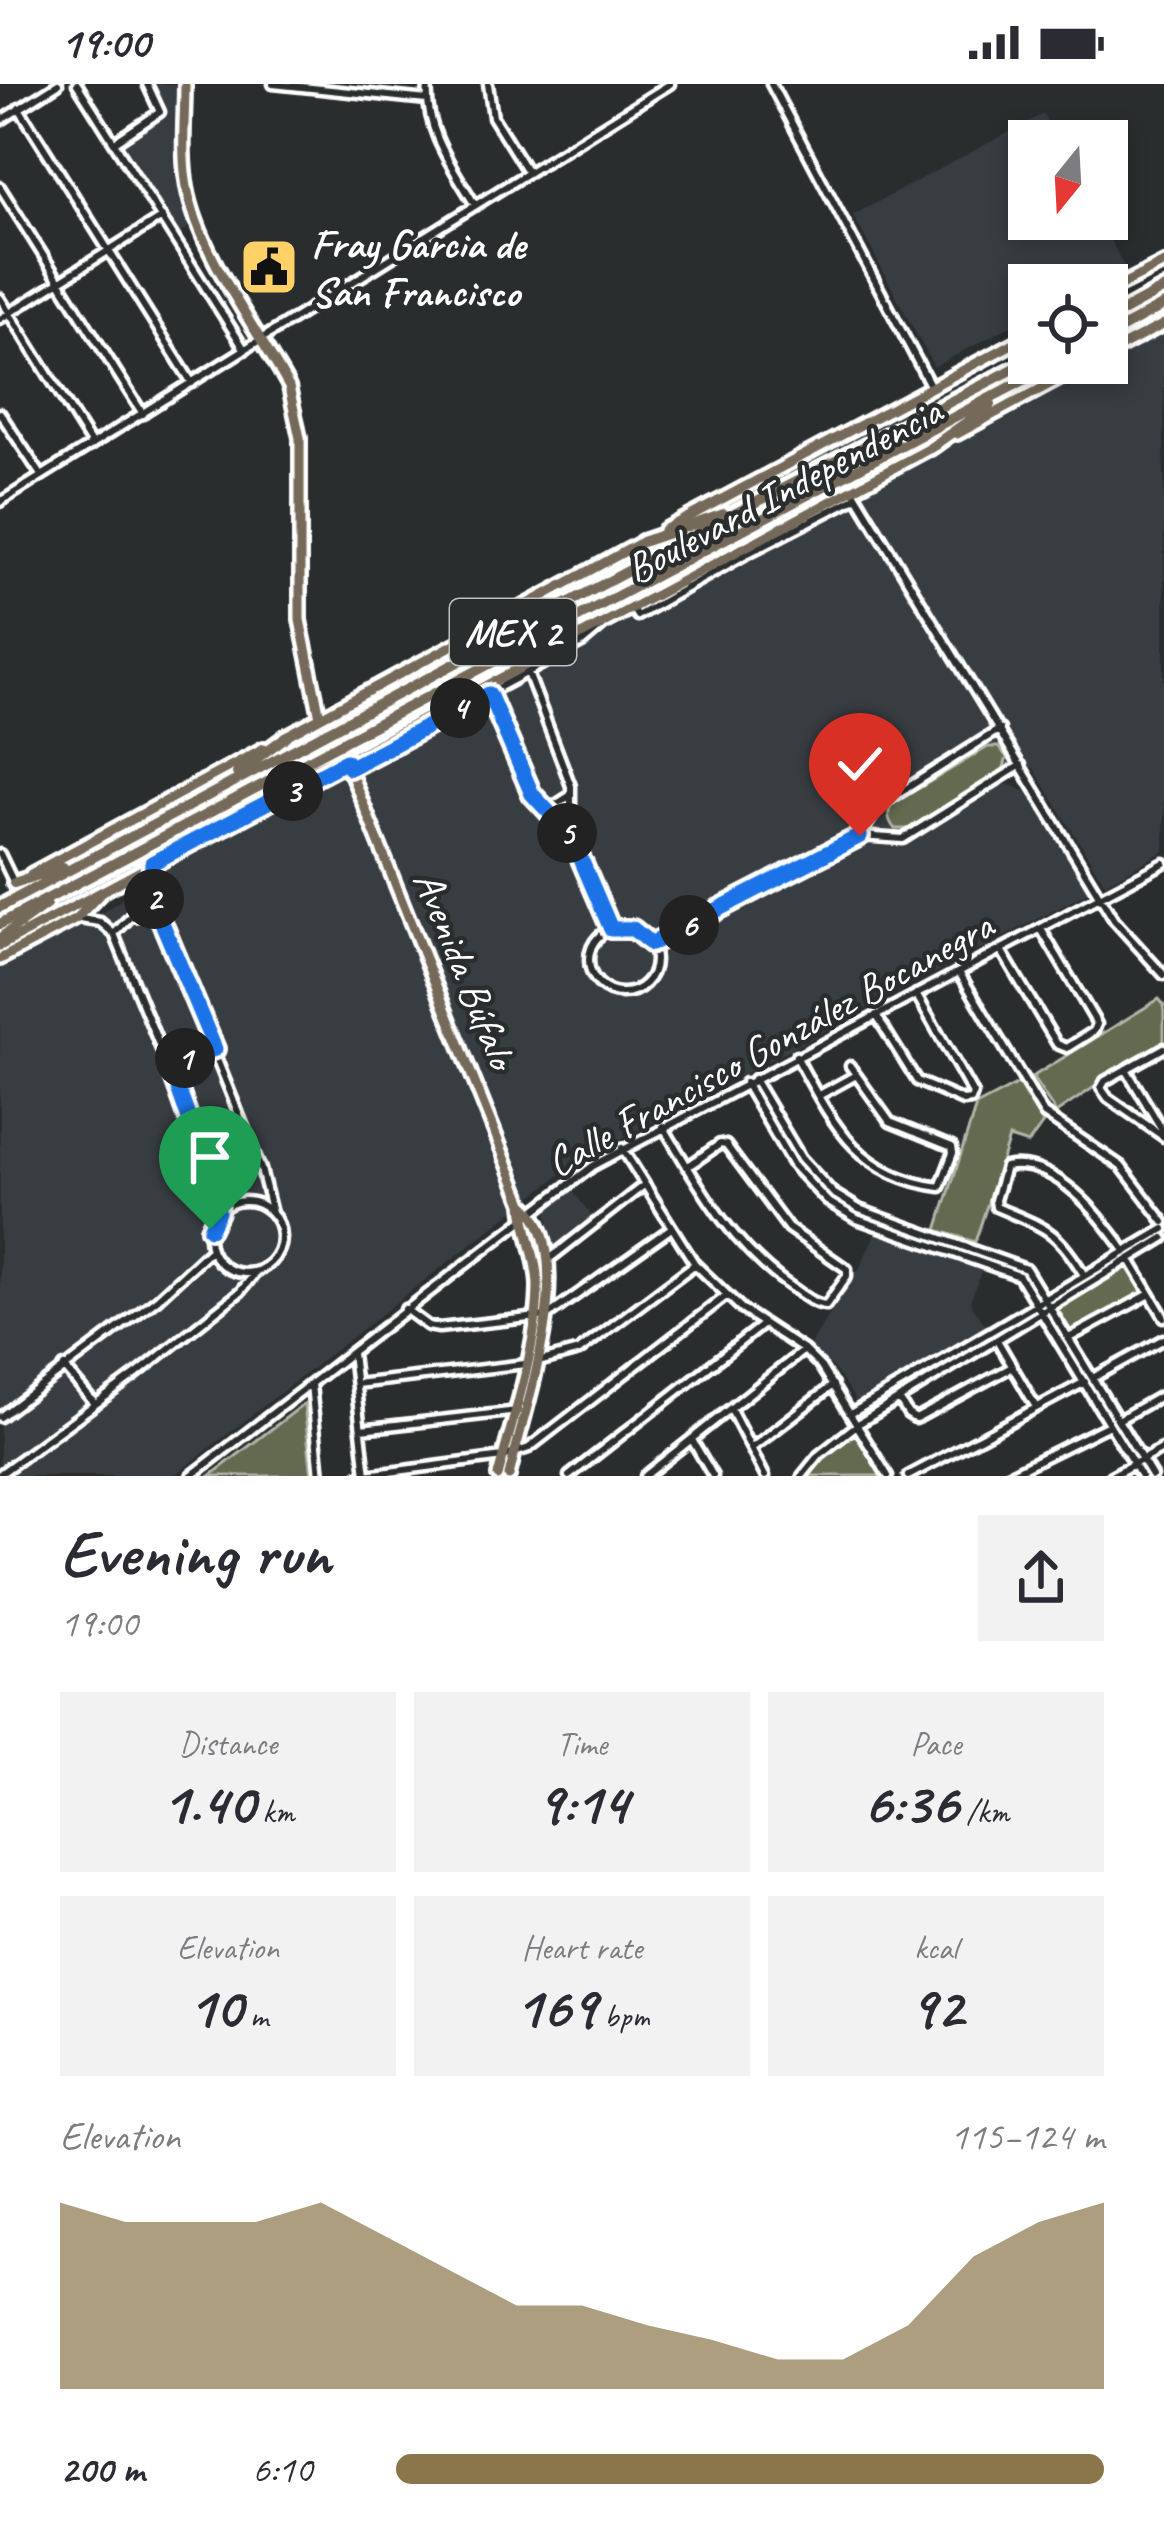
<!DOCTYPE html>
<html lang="en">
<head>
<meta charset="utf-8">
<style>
  :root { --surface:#fff; --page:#f2f2f3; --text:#2b2b33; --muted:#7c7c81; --accent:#8a764a }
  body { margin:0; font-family:Caveat,sans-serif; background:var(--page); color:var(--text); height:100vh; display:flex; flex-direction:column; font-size:45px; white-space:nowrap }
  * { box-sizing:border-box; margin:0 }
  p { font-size:39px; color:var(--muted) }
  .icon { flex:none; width:66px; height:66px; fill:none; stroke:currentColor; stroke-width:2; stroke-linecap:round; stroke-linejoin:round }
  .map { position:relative; height:1392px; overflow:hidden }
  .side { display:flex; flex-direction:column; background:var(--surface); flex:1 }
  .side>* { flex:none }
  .needle { width:78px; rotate:198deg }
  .fabs { position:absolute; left:1008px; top:36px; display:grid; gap:24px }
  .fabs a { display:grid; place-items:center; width:120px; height:120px; border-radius:0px; background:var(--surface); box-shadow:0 6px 18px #0003; font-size:60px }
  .pin { position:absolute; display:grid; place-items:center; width:102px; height:102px; color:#fff; margin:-123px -51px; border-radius:50% 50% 50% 0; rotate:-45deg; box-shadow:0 0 12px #0007 }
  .pin .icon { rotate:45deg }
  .km { position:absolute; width:60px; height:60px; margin:-30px; border-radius:50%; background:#222; color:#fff; font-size:33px; line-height:60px; text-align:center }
  .round { display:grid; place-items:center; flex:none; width:126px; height:126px; border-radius:0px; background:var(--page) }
  .summary { display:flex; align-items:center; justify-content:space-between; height:204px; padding:0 60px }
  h1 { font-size:66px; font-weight:700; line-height:90px }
  .metrics { display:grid; grid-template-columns:repeat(3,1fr); gap:18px; height:204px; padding:12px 60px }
  .metrics div { display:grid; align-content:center; border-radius:0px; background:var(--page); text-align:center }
  .metrics b { font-size:60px; font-weight:700 }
  .metrics small { font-size:33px; font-weight:400 }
  .metrics p { font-size:33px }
  .chart { height:336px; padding:24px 60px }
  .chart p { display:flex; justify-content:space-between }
  .chart svg { width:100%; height:216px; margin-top:12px; fill:var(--accent); opacity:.7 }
  ul { padding:0 60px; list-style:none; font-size:39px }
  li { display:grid; grid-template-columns:192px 144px 1fr; align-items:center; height:90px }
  li i { height:30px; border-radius:15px; background:var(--accent) }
  .status { display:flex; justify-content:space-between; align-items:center; height:84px; padding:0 60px; background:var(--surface); direction:ltr }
  .status svg { height:33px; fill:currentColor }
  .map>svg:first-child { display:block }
</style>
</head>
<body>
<div class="status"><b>19:00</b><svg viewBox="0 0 49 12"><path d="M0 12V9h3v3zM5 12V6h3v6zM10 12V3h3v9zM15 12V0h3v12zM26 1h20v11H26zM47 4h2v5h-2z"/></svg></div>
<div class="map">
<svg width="1164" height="1392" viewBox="0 0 1164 1392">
  <rect width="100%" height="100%" fill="#2a2d2e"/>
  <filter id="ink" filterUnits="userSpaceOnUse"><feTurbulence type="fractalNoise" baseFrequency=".00833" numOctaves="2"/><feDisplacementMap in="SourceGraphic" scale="24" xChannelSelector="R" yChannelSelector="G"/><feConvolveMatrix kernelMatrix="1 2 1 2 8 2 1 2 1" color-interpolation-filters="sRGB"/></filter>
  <g filter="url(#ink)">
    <!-- built -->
    <path fill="#383c42" d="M152,0H180L182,112L192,142L177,151L118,59L165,29L166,24Z
      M1043,30L1057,57H1029V135H1099L1124,182L1088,201H1029V232L934,283L853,131Z
      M1164,247V767L1105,800L1033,683L1006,700L1026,707L1089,808L575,1079L174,1392H0V881L86,840L165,785Z
      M573,1107L594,1135L553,1165L547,1126Z
      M875,1150L982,1185L970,1218L988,1245L867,1317H856L835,1286L810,1261L860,1183Z"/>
    <!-- green -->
    <path fill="#636a50" stroke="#b1b4a8" stroke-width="3" d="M988,663H998L1007,673L1003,687L910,745H895C888,737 887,730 891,721Z
      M1159,915L1164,921V956L1056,1029L1032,993Z
      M1018,1000L1043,1039L1028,1060L1009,1054L975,1158L937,1146L976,1022Z
      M1130,1176L1150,1210L1069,1254L1052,1223Z
      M304,1320L312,1392H210Z
      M858,1340L888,1392H802L819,1371Z"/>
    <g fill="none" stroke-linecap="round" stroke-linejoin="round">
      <!-- minor casing -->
      <g stroke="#fff" stroke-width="15">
        <path id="minor" d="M77,0L245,266
          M273,0L427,16
          M428,0C424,46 453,84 475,121
          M488,0L493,33L528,89
          M771,0L931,303
          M19,24L192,299
          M0,37L58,0
          M115,58L160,28L147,0
          M0,103L143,330
          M0,214L92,361
          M0,235L162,133
          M0,329L41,391
          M853,406L1114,836L1164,891
          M0,418L670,0
          M632,524L637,532L748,469L857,413
          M528,589L571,702V752L612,845
          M487,606L532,710L571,752
          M349,684L582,559L602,542
          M542,723L557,720L571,711
          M860,752L903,755L1021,681
          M0,770L14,799
          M152,783L151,806L158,829L261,1085L272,1129
          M80,835L100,838L114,850L210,1086L219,1128
          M589 876a33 33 0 1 1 66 0a33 33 0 1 1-66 0Z
          M114,850L130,833L158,829
          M651,860L860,752L879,722L1000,645
          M1001,866L1057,960L1067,964L1094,947L1097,940L1041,845
          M959,888L1044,1030L1121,1082L1164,1138
          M876,931L917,997L963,1017L971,1016L973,1010L916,910
          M1164,964L1105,997L1101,1004L1108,1014L1164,1053
          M796,972C833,1040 857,1092 940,1103L953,1069L952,1063L890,1038L850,982
          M169,979L215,965
          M1126,985L1164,1049
          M754,995L801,1074L833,1109L859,1125L1026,1185L1152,1392
          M745,999L793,1081L827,1117L857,1135L1019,1192L1141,1392
          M818,1012L856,991
          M663,1042C699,1103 733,1164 793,1204C804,1212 814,1220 826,1221L847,1192V1185L788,1144L726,1061L720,1060L687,1083
          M622,1064L695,1180L743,1226L804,1266L821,1283L888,1392
          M209 1153a36 36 0 1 1 72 0a36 36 0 1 1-72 0Z
          M548,1176L644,1101
          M1130,1176L1164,1233
          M1084,1191C1055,1143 1044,1144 996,1123L995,1116L1005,1083C1055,1072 1101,1133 1126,1168
          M405,1225L428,1242L439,1244L547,1232L670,1145
          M1069,1254L1150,1210
          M997,1256L1036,1323
          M352,1269L366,1391
          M538,1278L579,1267L695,1180
          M64,1283L94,1319
          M1093,1294L1164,1255
          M311,1300L320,1392
          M356,1300L525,1280
          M899,1315L908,1330L916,1335L1012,1283
          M731,1326L765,1392
          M852,1329L1164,1145
          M0,1333L157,1215L211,1165
          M1120,1335L1164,1310
          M361,1345L518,1327
          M692,1356L713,1392
          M752,1364L833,1301
          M0,1390L138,1289L240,1208L256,1188
          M191,1392L593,1082L1164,779
          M359,1392L503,1373L529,1364L726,1212
          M569,1392L762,1241
          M645,1392L804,1266
          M802,1392L819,1371L858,1340L1164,1154
          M908,1392L1085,1298
          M1006,1392L1109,1341
          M1111,1392L1164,1364"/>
      </g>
      <!-- major casing -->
      <g stroke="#fff" stroke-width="18">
        <path id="major" d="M185,0C185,34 181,69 187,103C199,170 257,244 289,303L300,354V536L320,633
          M1107,208L1164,179
          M1107,270L1164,240
          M957,350L1089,279
          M664,446L1029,251
          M284,653L644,457
          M346,677L523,1119C524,1147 537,1172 538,1201C538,1261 513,1333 498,1392
          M31,790L264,664
          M0,862L936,361
          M0,875L76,835L100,810
          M509,1392C523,1328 582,1169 523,1119"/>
      </g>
      <!-- highway casing -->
      <g stroke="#fff" stroke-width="20">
        <path id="highway" d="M1107,236L1164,205
          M1107,252L1164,221
          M930,364L991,321
          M642,458L724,430
          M237,689L287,652
          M278,701L326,680L346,677
          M14,799L63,783
          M0,823L755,419L1029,277
          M0,840L1056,279
          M0,854L46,821"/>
      </g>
      <!-- minor -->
      <use href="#minor" stroke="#2a2d2e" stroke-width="6"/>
      <!-- major -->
      <use href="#major" stroke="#746a5a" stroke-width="9"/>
      <!-- highway -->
      <use href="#highway" stroke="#746a5a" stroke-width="10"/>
    </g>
  </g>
  <g fill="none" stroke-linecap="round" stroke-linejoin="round" filter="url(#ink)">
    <!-- route casing -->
    <g stroke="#fff" stroke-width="24">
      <path id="route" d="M210,1145L218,1128L217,1114L169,979L215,965L158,829L151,806L152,779L346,677L349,684L489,610L532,710L571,752L611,845H633L651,860L860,752"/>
    </g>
    <!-- route -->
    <use href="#route" stroke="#1a73e8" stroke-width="15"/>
  </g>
  <!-- icons -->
  <defs>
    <g id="civic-square" transform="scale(3)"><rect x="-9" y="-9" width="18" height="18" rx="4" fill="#ffd166" stroke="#2a2d2e"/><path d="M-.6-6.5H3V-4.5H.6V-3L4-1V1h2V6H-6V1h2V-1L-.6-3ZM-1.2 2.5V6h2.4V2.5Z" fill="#111"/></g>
  </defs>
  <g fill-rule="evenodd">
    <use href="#civic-square" x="269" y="183"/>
  </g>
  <g text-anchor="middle" stroke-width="9" stroke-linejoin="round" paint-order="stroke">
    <!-- shield labels -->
    <rect fill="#2a2d2e" stroke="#bfc0c0" stroke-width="3" x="450" y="515" width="126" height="66" rx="9"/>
    <g font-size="39" font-weight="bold" fill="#fff">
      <text x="513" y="562">MEX 2</text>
    </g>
    <!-- poi labels -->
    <g font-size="42" font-weight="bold" fill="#fff" stroke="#2a2d2e" text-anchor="start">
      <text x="311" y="174">Fray Garcia de<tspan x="311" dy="48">San Francisco</tspan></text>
    </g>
    <!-- street labels -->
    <g font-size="42" fill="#fff" stroke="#2a2d2e">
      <text transform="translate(783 405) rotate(-28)" y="15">Boulevard Independencia</text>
      <text transform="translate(466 885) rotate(68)" y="15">Avenida Búfalo</text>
      <text transform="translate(769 959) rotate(-29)" y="15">Calle Francisco González Bocanegra</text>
    </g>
  </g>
</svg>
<div class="fabs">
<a><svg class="needle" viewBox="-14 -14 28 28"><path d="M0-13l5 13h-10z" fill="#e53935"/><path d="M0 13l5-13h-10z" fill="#7c7c81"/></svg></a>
<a><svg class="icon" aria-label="locate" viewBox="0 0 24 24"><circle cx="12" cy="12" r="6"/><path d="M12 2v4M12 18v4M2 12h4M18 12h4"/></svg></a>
</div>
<div class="pin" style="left:210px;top:1145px;background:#1e9e55"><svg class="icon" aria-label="arrive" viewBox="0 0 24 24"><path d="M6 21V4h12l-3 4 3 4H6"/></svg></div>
<div class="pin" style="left:860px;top:752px;background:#d93025"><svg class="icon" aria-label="check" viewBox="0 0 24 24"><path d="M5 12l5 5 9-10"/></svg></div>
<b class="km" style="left:185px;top:974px">1</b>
<b class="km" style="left:154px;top:815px">2</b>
<b class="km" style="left:293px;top:707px">3</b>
<b class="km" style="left:460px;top:624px">4</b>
<b class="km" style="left:567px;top:749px">5</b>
<b class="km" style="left:689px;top:841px">6</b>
</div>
<section class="side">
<div class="summary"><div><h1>Evening run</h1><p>19:00</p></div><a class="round"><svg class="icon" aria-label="share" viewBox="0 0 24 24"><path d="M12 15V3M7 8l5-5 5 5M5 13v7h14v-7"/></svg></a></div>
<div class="metrics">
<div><p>Distance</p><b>1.40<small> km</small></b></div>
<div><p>Time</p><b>9:14</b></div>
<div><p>Pace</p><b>6:36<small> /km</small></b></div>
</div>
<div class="metrics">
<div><p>Elevation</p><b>10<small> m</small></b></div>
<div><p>Heart rate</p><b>169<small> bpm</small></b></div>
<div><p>kcal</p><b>92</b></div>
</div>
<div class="chart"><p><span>Elevation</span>115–124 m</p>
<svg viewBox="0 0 160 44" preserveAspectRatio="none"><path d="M0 44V6L10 10L20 10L30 10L40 6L50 13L60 20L70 27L80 27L90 31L100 34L110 38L120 38L130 31L140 17L150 10L160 6V44z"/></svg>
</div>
<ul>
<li><b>200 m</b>6:10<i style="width:100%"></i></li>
</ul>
</section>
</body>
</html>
